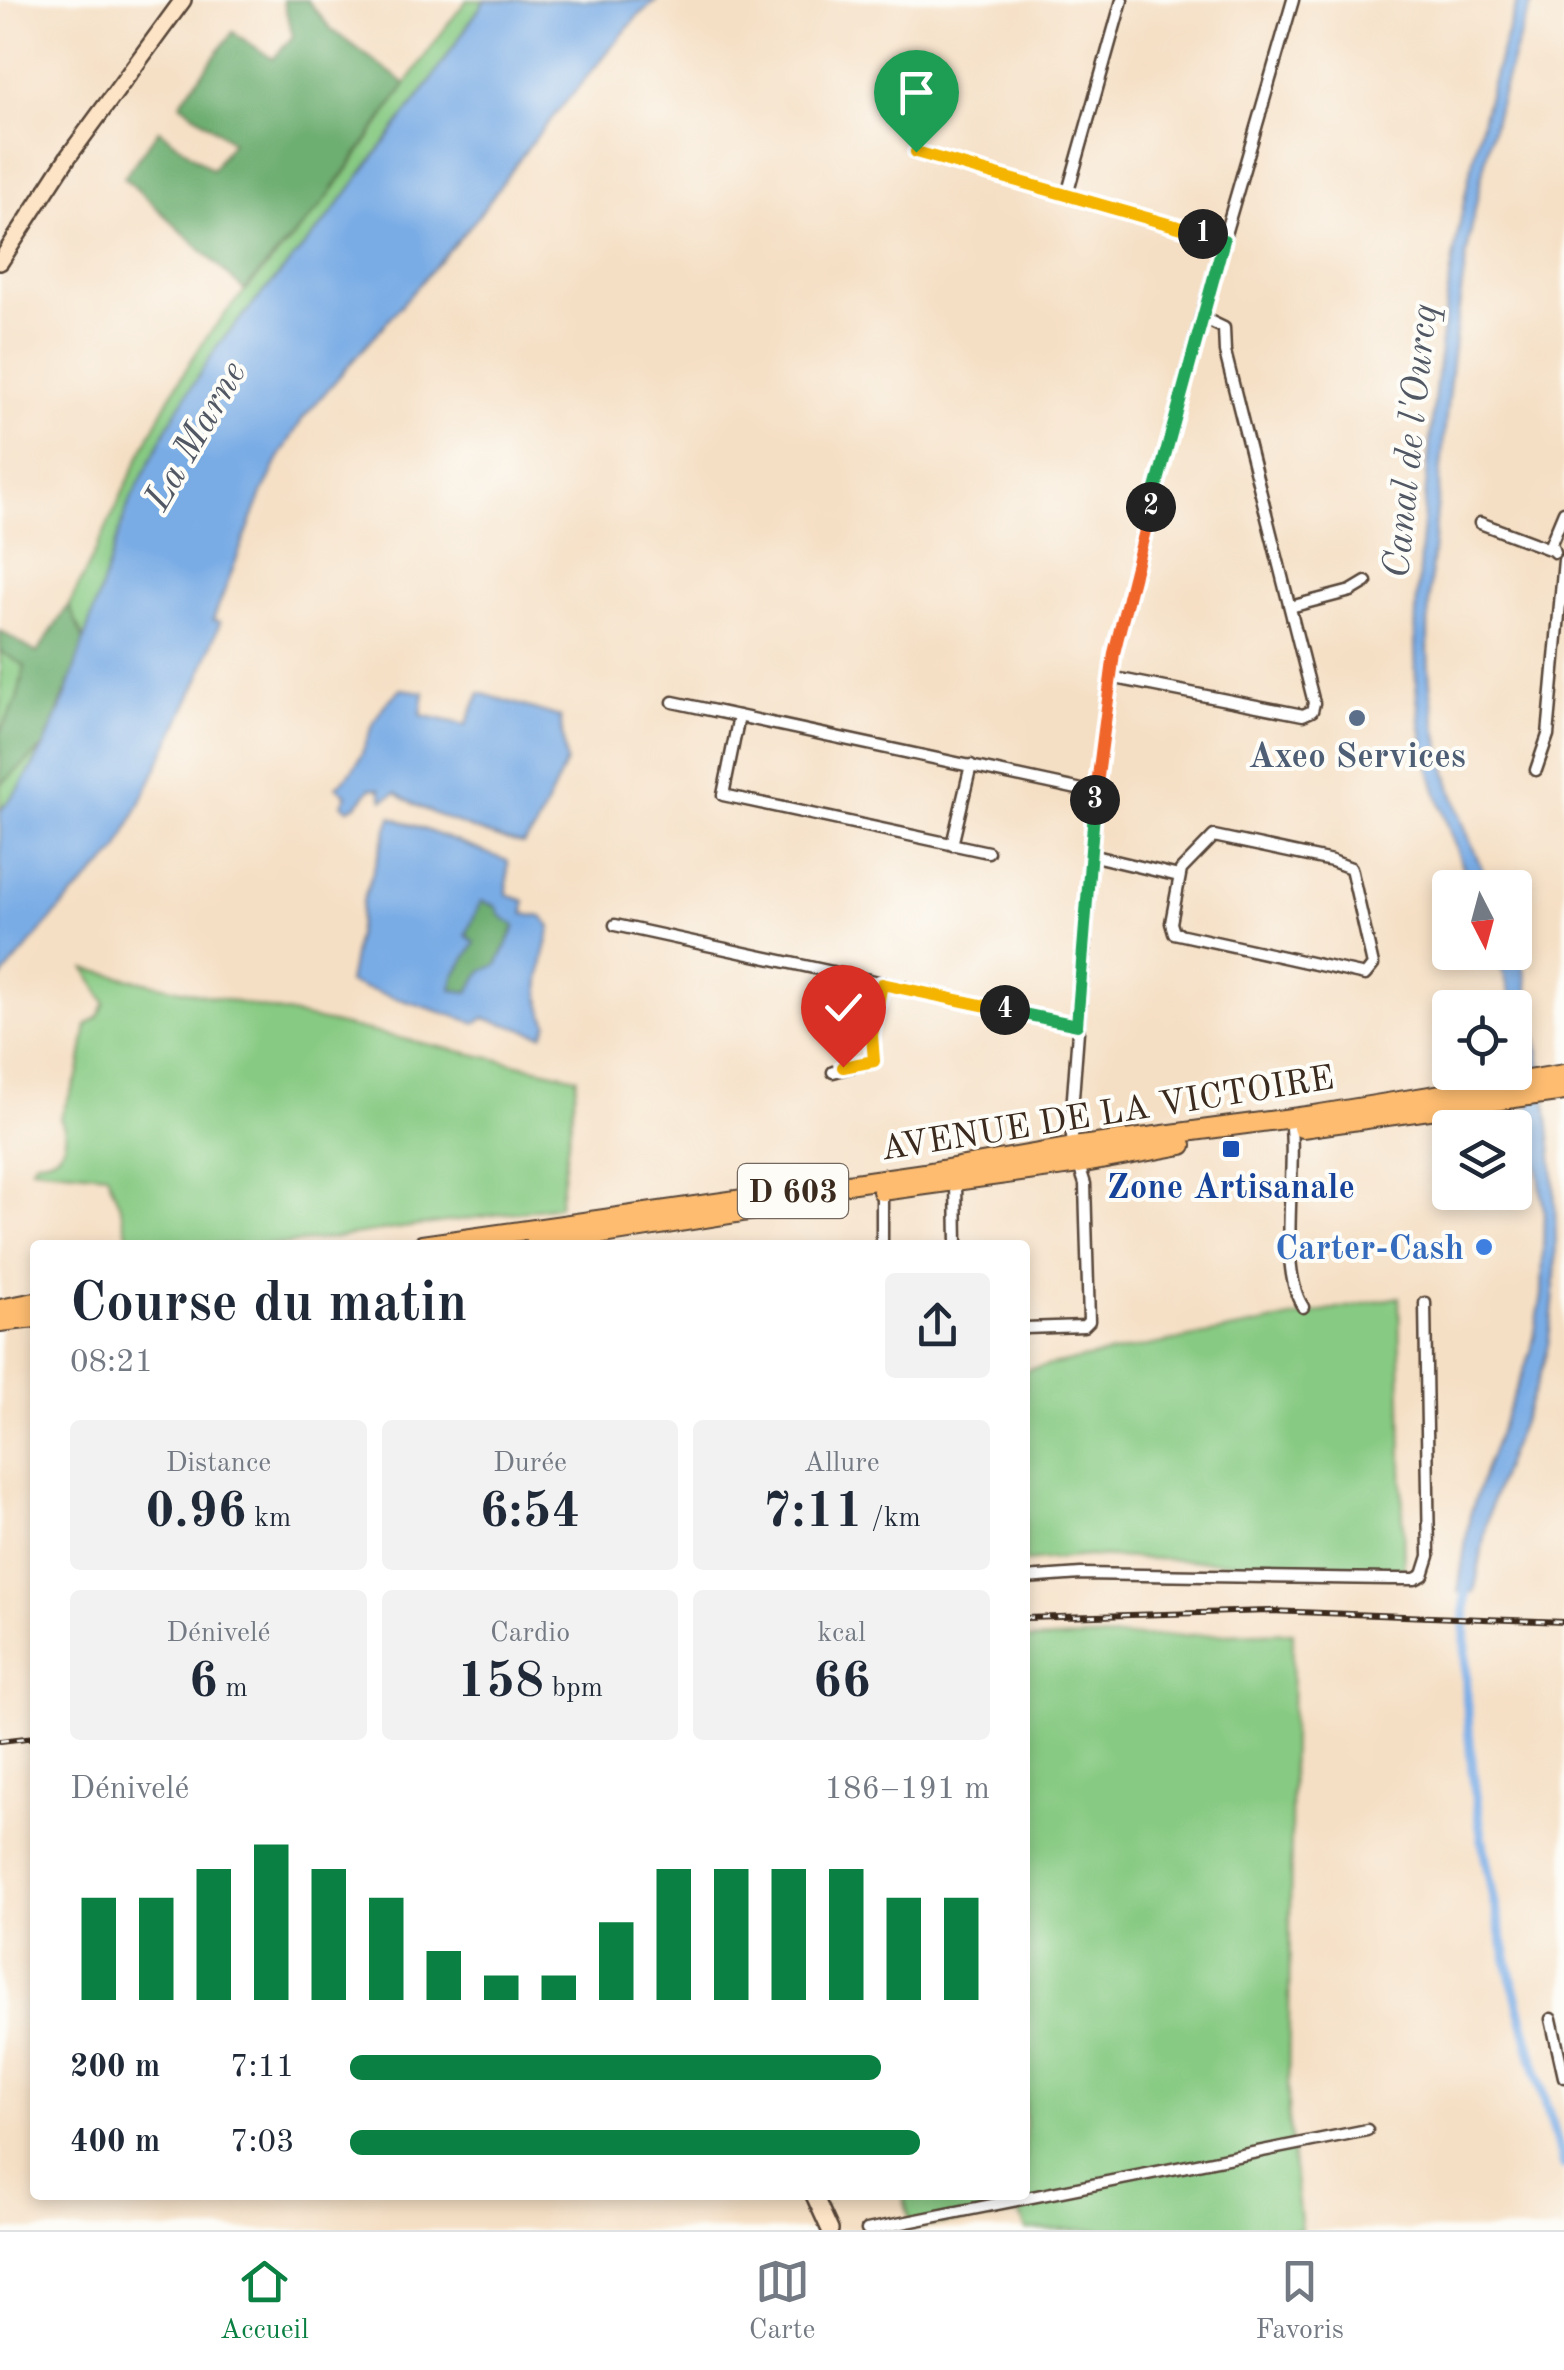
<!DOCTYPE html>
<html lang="fr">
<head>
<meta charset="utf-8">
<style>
  :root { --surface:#fff; --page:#f2f2f3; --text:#1f2937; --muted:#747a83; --line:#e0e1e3; --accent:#0b8043 }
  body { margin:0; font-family:"Old Standard TT",serif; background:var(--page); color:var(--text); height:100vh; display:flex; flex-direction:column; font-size:38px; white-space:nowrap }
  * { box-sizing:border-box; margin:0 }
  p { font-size:32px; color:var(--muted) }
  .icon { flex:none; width:55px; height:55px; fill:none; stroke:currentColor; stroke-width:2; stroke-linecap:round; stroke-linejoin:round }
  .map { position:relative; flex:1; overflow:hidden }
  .panel { position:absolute; left:30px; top:1240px; width:1000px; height:960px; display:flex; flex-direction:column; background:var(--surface); border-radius:10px; box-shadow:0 5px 15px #0003 }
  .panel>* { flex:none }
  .needle { width:65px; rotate:174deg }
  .controls { position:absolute; left:1432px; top:870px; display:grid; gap:20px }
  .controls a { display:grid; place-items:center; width:100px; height:100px; border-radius:10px; background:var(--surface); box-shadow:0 5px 15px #0003; font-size:50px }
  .pin { position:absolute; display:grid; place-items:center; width:85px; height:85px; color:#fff; margin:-102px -42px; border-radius:50% 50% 50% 0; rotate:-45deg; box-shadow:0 0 10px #0007 }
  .pin .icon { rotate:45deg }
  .km { position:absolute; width:50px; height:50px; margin:-25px; border-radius:50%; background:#222; color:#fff; font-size:28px; line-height:50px; text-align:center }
  .round { display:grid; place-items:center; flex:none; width:105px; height:105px; border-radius:10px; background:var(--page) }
  .summary { display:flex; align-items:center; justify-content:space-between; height:170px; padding:0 40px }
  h1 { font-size:55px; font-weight:700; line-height:75px }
  .metrics { display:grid; grid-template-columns:repeat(3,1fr); gap:15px; height:170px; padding:10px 40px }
  .metrics div { display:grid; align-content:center; border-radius:10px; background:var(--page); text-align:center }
  .metrics b { font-size:50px; font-weight:700 }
  .metrics small { font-size:28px; font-weight:400 }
  .metrics p { font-size:28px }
  .chart { height:280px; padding:20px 40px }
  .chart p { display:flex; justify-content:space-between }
  .chart svg { width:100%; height:180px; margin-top:10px; stroke:var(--accent); stroke-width:6 }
  ul { padding:0 40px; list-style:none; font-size:32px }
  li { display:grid; grid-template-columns:160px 120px 1fr; align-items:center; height:75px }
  li i { height:25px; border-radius:12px; background:var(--accent) }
  .tab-bar { display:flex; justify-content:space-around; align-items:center; height:140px; border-top:2px solid var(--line); background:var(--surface); font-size:28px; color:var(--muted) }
  .tab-bar a { display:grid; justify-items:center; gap:5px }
  .tab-bar .on { color:var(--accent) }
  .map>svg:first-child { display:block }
</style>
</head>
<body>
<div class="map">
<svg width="1564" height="2230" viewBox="0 0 1564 2230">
  <rect width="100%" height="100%" fill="#fdfcf7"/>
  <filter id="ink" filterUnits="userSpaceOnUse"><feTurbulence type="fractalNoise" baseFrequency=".01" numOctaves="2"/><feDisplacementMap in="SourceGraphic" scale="20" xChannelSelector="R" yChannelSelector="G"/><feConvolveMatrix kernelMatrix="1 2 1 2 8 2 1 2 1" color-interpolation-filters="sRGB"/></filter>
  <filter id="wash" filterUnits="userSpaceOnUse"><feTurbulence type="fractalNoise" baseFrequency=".0048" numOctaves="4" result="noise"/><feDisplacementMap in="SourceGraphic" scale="40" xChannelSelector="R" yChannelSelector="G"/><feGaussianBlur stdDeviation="2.25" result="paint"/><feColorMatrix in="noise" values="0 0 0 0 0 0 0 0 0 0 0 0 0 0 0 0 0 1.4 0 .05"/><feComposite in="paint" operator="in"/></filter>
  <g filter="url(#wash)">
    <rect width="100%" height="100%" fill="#f5dfc4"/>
    <!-- green -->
    <path fill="#87ca83" stroke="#617a50" stroke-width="2.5" d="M467,0H485L427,86L327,220L218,345L129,503L85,643L69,605C111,524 143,439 191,361C227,302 280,258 322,204C374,139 414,65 467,0Z
      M0,651L25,666L17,699L0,733Z
      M44,747L21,786L0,811V785Z
      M86,969L577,1077L559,1206L282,1245H130L120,1206L107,1174L31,1167L36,1160C62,1160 72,1141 60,1118L79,1073L87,1025L97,1018L105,1003Z
      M1399,1297L1404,1570L1088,1556L1025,1562V1370Z
      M1293,1632L1288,2116L1301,2230H1026L1020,2214L912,2228L903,2195H1025V1640Z"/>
    <!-- forest -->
    <path fill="#6dae71" stroke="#546c48" stroke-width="2.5" d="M283,0H307L332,30L406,84L322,205L244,290L124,177L159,130L212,170L232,142L180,103L233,32L273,59L293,36Z
      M69,605L85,643L44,747L0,785V733L17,699L25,666L0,651V631L37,653Z
      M481,901L496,906L516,925L497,965L468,992L452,990L454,976L475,943L466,935Z"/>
    <!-- water -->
    <path fill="#79ace5" stroke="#5a6b82" stroke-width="2.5" fill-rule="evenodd" d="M485,0H657L637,17L532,142L476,219L303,418L280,456L261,496L213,620L220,622L200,677L117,852L60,909L0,980V811L21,786L44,747L66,695L129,503L174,415L218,345L327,220L427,86Z
      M1518,0H1533C1473,155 1454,325 1439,489C1433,556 1423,626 1431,693C1439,759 1461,828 1491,887H1471C1450,834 1428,778 1420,720C1409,647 1419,574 1425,500C1438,330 1462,162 1518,0Z
      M401,689L424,692L421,715L466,725L480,693L560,717L566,762L535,830L523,844C495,839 417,810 396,793L383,800L380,789L371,788L357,805L348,809L342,804L347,795L336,786C369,762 362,735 383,707C388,700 395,695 401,689Z
      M391,817L508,861L507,895L525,901L524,914L542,917L551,927C544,958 531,994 548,1023L543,1035L484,1018L476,1023L348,983L363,901ZM481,901L496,906L501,916L516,926L497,965L483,970L468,992L452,990L454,976L475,943L466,935Z
      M1515,938C1527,972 1531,1008 1537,1043C1554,1141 1564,1247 1548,1345C1536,1397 1510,1445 1494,1495C1483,1527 1482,1560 1474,1592H1458L1470,1515L1486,1466L1531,1352L1542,1295L1544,1211L1515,1008L1497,953L1515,952Z"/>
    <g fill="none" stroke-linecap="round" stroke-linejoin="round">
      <!-- canal -->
      <path stroke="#79ace5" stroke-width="10" d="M1467,1583C1463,1610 1466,1639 1466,1666C1467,1833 1517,2006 1564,2165"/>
    </g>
  </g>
  <g filter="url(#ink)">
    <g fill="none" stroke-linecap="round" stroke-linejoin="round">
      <!-- street casing -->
      <g stroke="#574537" stroke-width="15">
        <path id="street" d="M916,152L1225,240
          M1067,195L1122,0
          M1480,523L1552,550
          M1554,552L1551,543L1564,512
          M1290,607L1351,591L1366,582
          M1110,677L1303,715L1312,711L1314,703L1225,352L1224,328L1201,317
          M673,702L1096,793
          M739,716L723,795L988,852
          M1536,770L1548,735L1564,560
          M1214,836L1332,861L1351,868L1373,965L1365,975L1174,933L1171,923L1181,870Z
          M952,845L971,765
          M1090,855L1179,876
          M615,925L1077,1025
          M833,1072L874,1061L872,1035L882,984
          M1291,1129C1296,1176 1278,1269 1303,1307
          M956,1182L957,1245
          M882,1191V1245
          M1025,1328L1084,1326L1089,1321L1085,1184L1073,1147L1071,1124L1096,793L1113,653L1201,317L1293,0
          M1025,1578L1081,1574L1390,1579H1415L1423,1575L1429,1556L1425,1303
          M1551,2019L1564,2077
          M867,2230L1367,2130"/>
      </g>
      <!-- secondary casing -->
      <g stroke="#574537" stroke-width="20">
        <path id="secondary" d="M0,262L68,157L183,0
          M814,2195L830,2230"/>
      </g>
      <!-- primary casing -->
      <g stroke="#574537" stroke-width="22">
        <path id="primary" d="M1302,1128L1564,1091
          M882,1191L1079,1164L1182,1145
          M422,1245L924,1173L1073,1147L1314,1115L1564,1074
          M534,1245L831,1198
          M0,1309L35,1302
          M0,1322L35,1318"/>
      </g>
      <!-- street -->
      <use href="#street" stroke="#fff" stroke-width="10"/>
      <!-- secondary -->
      <use href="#secondary" stroke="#fee4c6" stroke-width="15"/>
      <!-- primary -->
      <use href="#primary" stroke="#fdbc70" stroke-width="18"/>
      <!-- rail casing -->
      <g stroke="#3b2a1e" stroke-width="6">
        <path id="rail" d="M1025,1618L1270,1611L1564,1622
          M0,1741L35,1737"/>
      </g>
      <!-- rail -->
      <use href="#rail" stroke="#fdfcf7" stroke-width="2.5" stroke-dasharray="8" stroke-linecap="butt"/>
    </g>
  </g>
  <g fill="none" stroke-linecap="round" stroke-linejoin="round" filter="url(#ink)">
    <!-- split-1 casing -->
    <g stroke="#fff" stroke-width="20">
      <path id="split-1" d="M916,152L1203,234"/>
    </g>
    <!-- split-2 casing -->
    <g stroke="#fff" stroke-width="20">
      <path id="split-2" d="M1151,507L1224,240L1203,234"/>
    </g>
    <!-- split-3 casing -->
    <g stroke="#fff" stroke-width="20">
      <path id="split-3" d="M1095,800L1114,653L1151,507"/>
    </g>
    <!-- split-4 casing -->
    <g stroke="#fff" stroke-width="20">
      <path id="split-4" d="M1005,1010L1077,1025L1095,800"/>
    </g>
    <!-- split-5 casing -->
    <g stroke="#fff" stroke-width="20">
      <path id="split-5" d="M843,1067L874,1061L872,1035L882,984L1005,1010"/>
    </g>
    <!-- split-1 -->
    <use href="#split-1" stroke="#f5b400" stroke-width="12"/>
    <!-- split-2 -->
    <use href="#split-2" stroke="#22a559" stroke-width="12"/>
    <!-- split-3 -->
    <use href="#split-3" stroke="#f0652b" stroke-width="12"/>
    <!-- split-4 -->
    <use href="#split-4" stroke="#22a559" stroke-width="12"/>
    <!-- split-5 -->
    <use href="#split-5" stroke="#f5b400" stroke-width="12"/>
  </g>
  <!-- markers -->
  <circle fill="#5c6f8a" stroke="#fdfcf7" stroke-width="4" cx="1357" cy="718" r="10"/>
  <rect fill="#1a4fb4" stroke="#fdfcf7" stroke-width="4" x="1221" y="1139" width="20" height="20" rx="5"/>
  <circle fill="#3f7fe0" stroke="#fdfcf7" stroke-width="4" cx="1484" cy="1247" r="10"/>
  <g text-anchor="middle" stroke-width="8" stroke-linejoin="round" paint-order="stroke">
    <!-- shield labels -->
    <rect fill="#fdfcf7" stroke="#75695f" stroke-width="2.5" x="738" y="1164" width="110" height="54" rx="8"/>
    <g font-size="32" font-weight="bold" fill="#3b2a1e">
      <text x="793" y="1202">D 603</text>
    </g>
    <!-- service labels -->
    <g font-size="35" font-weight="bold" fill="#4e5e75" stroke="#fdfcf7">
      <text x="1357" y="767">Axeo Services</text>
    </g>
    <!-- street labels -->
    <g font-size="35" fill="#3b2a1e" stroke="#fdfcf7">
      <text transform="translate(1107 1112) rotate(-9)" y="12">AVENUE DE LA VICTOIRE</text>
    </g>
    <!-- transit labels -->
    <g font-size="35" font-weight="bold" fill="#164399" stroke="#fdfcf7">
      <text x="1231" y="1198">Zone Artisanale</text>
    </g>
    <!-- shop labels -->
    <g font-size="35" font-weight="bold" fill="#366cbe" stroke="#fdfcf7" text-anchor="end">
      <text x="1464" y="1259">Carter-Cash</text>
    </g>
    <!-- water labels -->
    <g font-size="38" font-style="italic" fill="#515864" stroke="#fdfcf7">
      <text transform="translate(194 435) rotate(-60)" y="13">La Marne</text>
      <text transform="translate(1409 441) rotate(-84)" y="13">Canal de l'Ourcq</text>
    </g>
  </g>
</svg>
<div class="controls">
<a><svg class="needle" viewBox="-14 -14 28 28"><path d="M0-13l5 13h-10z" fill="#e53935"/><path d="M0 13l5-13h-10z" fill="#747a83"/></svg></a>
<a><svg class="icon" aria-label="locate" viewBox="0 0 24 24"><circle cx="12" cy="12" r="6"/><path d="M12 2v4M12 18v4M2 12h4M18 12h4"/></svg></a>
<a><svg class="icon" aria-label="layers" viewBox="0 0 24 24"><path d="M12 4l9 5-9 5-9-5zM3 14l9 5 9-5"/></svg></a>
</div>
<div class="pin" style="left:916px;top:152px;background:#1e9e55"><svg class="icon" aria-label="arrive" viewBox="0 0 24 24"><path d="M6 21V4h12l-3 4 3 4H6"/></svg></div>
<div class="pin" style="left:843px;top:1067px;background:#d93025"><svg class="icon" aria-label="check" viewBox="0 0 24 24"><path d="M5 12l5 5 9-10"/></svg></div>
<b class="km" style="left:1203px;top:234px">1</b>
<b class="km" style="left:1151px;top:507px">2</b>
<b class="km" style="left:1095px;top:800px">3</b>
<b class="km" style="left:1005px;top:1010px">4</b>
<section class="panel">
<div class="summary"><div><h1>Course du matin</h1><p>08:21</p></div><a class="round"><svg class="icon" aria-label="share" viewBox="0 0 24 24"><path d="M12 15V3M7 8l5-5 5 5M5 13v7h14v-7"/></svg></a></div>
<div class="metrics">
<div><p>Distance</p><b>0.96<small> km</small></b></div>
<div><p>Durée</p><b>6:54</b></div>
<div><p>Allure</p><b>7:11<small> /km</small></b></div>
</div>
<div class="metrics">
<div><p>Dénivelé</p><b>6<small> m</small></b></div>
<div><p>Cardio</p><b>158<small> bpm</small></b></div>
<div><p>kcal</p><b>66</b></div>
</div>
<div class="chart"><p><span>Dénivelé</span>186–191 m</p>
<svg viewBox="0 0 160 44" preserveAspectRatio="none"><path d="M5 44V19M15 44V19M25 44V12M35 44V6M45 44V12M55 44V19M65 44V32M75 44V38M85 44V38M95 44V25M105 44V12M115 44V12M125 44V12M135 44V12M145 44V19M155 44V19"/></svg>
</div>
<ul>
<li><b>200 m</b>7:11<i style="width:83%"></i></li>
<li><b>400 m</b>7:03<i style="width:89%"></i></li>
</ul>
</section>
</div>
<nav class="tab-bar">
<a class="on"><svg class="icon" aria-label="home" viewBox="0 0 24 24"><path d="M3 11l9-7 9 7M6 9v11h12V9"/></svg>Accueil</a>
<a><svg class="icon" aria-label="map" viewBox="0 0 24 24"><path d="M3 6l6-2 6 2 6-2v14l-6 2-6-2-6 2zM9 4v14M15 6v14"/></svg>Carte</a>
<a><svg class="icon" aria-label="saved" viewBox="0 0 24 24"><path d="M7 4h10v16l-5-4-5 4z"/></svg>Favoris</a>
</nav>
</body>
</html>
